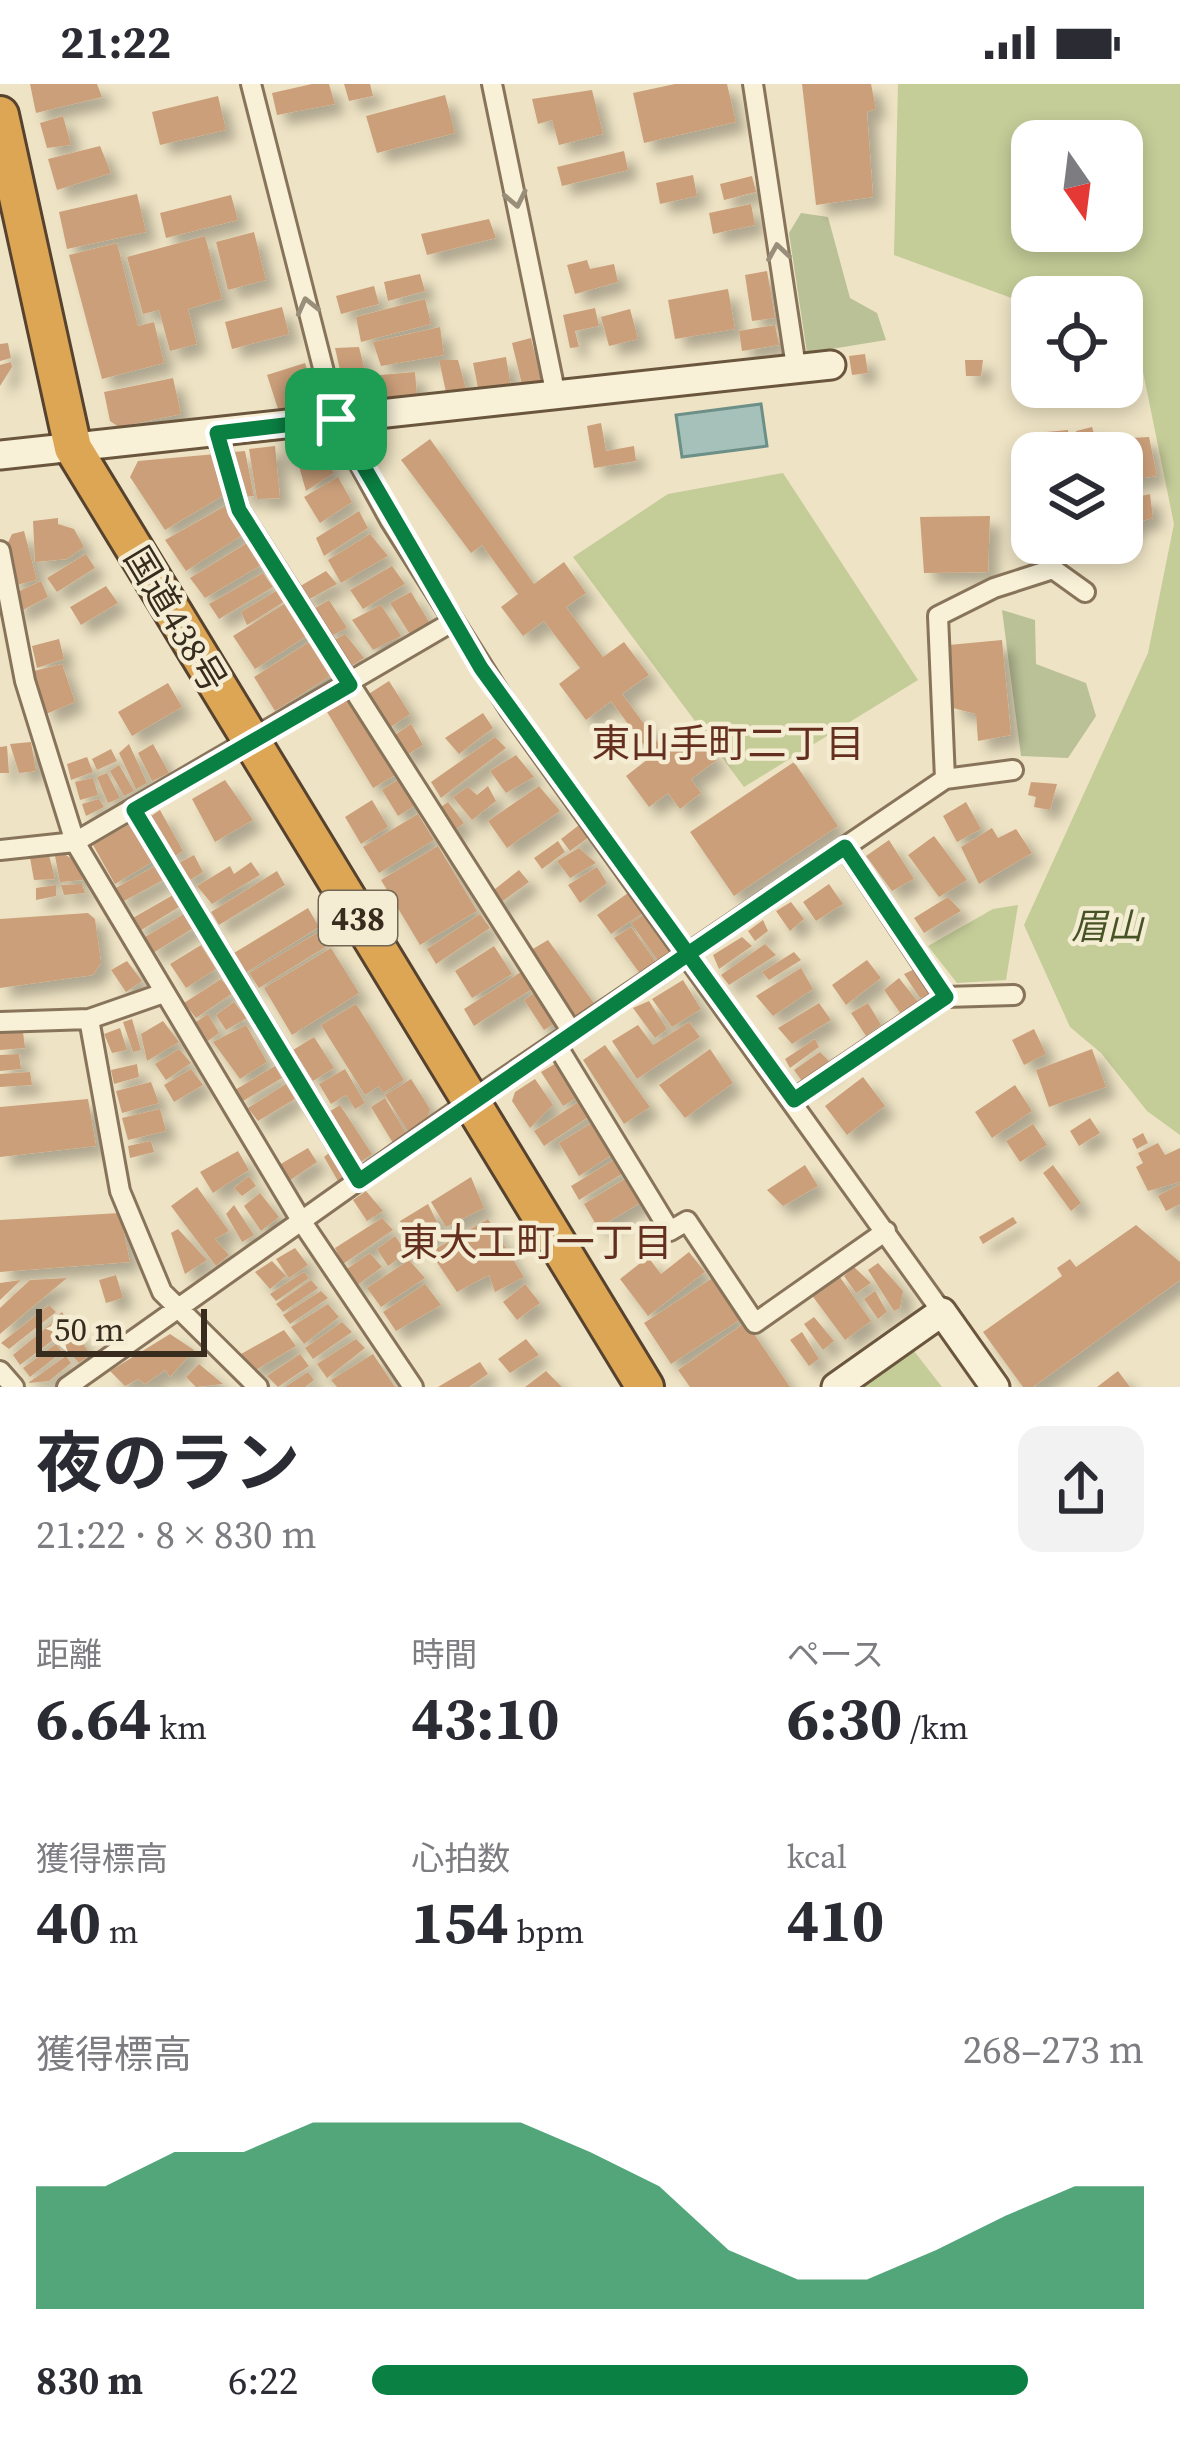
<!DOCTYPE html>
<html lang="ja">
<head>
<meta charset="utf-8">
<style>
  :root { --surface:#fff; --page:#f2f2f3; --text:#2b2b33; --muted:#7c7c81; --accent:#0b8043 }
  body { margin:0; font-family:"Source Serif 4","Noto Sans JP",serif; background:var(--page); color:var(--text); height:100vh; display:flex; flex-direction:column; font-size:45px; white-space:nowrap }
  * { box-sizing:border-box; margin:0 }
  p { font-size:39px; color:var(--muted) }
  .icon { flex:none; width:66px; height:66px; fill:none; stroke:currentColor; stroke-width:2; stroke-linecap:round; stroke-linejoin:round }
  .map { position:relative; height:1303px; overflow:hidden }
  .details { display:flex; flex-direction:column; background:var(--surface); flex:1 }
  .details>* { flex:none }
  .needle { width:78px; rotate:166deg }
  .controls { position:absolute; left:1011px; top:36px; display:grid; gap:24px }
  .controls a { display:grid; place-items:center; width:132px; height:132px; border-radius:24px; background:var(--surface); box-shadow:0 6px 18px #0003; font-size:60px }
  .scale { position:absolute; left:36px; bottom:30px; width:171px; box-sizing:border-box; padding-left:12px; border:6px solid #382c1e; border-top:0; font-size:33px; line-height:42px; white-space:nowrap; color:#382c1e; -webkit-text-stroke:9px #f5edd3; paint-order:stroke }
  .pin { position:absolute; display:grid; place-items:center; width:102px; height:102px; color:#fff; margin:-51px; border-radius:24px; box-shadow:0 6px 18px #0006 }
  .round { display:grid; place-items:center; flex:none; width:126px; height:126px; border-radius:24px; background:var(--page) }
  .overview { display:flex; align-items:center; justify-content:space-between; height:204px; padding:0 36px }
  h1 { font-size:66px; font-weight:700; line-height:90px }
  .metrics { display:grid; grid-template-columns:repeat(3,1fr); gap:18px; height:204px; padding:12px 36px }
  .metrics div { display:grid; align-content:center }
  .metrics b { font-size:60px; font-weight:700 }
  .metrics small { font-size:33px; font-weight:400 }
  .metrics p { font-size:33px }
  .chart { height:336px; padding:24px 36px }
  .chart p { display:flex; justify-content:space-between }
  .chart svg { width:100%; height:216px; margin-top:12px; fill:var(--accent); opacity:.7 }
  ul { padding:0 36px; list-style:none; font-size:39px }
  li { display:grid; grid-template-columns:192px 144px 1fr; align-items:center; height:90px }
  li i { height:30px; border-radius:15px; background:var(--accent) }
  .status { display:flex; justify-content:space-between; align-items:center; height:84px; padding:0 60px; background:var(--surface); direction:ltr }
  .status svg { height:33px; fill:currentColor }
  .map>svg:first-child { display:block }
</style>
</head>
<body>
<div class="status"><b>21:22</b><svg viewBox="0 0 49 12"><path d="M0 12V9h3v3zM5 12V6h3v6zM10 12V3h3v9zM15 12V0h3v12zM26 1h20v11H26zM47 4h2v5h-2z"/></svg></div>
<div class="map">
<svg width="1180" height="1303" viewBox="0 0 1180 1303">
  <defs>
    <filter id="shadow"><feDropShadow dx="10" dy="10" stdDeviation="6" flood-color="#0004"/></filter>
  </defs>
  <rect width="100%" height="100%" fill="#eee3c4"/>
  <!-- green -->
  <path fill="#c4cc98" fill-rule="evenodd" d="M898,0H1180V1051L1147,1027L1101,969L1070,943L1024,841L1148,569L1174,440L1142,283L1122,259V213L1017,216L894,171ZM1122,57V147H1032V57Z
    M783,389L918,596L744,703L573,473L668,410Z
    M1018,821L1006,896L957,899L928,862L993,825Z
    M914,1267L942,1303H852L898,1269Z"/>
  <!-- cemetery -->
  <path fill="#bac197" d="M801,129L828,133L850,214L877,229L886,256L807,269L789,149Z
    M1002,526L1035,536L1036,580L1086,599L1096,632L1068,674L1021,672Z"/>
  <!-- water -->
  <path fill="#a6c1ba" stroke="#6c8f88" stroke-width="3" d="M761,320L767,362L682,373L676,331Z"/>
  <!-- building -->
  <path fill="#cb9f7a" filter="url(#shadow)" d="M30,0H97L102,13L36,29Z
    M312,0H329L335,20L277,31L272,9Z
    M344,0H370L373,12L349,17Z
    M675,0H727L736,38L644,59L633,9Z
    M802,0H871L876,25L867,28L873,113L816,121Z
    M592,6L603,50L559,61L552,36L538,40L532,15Z
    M445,11L455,49L377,69L366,32Z
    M218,12L226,46L160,61L152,28Z
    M63,32L71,61L47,64L40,39Z
    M100,62L111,89L57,106L48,75Z
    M624,67L628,86L562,102L557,83Z
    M693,91L697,112L660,120L656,99Z
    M752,92L756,108L724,116L720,100Z
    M137,110L146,148L67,165L59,128Z
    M231,111L238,136L166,154L160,129Z
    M751,120L755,141L713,150L709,129Z
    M489,135L496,154L427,171L421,150Z
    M254,148L266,196L228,206L216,158Z
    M205,152L222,215L188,225L197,260L170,267L159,226L143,230L127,173Z
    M117,159L138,242L154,238L164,279L102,295L69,171Z
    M587,176L590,185L614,180L618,198L575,210L567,181Z
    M767,187L775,234L752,237L745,191Z
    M420,190L425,207L388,217L384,198Z
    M374,202L379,220L341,230L336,212Z
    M728,205L735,245L675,255L668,216Z
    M425,215L431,240L361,258L356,233Z
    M282,223L289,250L232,265L225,238Z
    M595,224L599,242L575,247L579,263L570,264L563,231Z
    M630,225L638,255L609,262L601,233Z
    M775,241L779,261L742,267L739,247Z
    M440,243L444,271L381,282L373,258Z
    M531,254L543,304L524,309L512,259Z
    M8,259L11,274L0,277V260Z
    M359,263L373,319L355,311L342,295L335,264Z
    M865,270L868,289L852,291L849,272Z
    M506,273L511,303L479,309L473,279Z
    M439,276H458L466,305L446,308Z
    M965,276H983L981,292H966Z
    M11,278L12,283L0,302V281Z
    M305,279L317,316L279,328L267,291Z
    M415,288L417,311L387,315L380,291Z
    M173,294L181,330L119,343L110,337L104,308Z
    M601,339L606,367L634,362L636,377L594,384L587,342Z
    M1092,343L1096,356L1149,353L1157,392L1122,397V369H1078L1076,347Z
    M1068,346L1071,369H1037L1035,349Z
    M430,355L534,500L564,478L586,509L566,523L603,573L624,558L649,591L622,610L662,664L691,642L717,676L691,695L701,709L680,725L668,709L649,723L626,692L652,672L611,617L586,636L559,600L580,584L544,537L523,552L501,523L518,510L482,461L471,469L401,376Z
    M275,362L280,414L257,415L249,365Z
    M316,362L334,389L306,407L294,364Z
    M245,367L254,412L242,413L233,368Z
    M216,370L231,407L165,446L130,393L138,377Z
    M338,393L352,418L320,439L304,413Z
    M1150,410L1153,434L1130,440L1131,449L1122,451V416Z
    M225,422L244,450L186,487L165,456Z
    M359,427L368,444L324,472L316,454Z
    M990,432L988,488L924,489L920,433Z
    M58,434V440L74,445L84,463L67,475L35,478L33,437Z
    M24,447L37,496L12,502L5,465L12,450Z
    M370,450L388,472L341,499L328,476Z
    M247,459L263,480L205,514L190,494Z
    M86,470L95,484L57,508L47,494Z
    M392,482L405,500L363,525L350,506Z
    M326,487L337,500L306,517L297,504Z
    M263,489L273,503L219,535L209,520Z
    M41,497L48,513L17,529L13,510Z
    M106,502L118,519L81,541L70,523Z
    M276,507L285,517L247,541L241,528Z
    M411,508L429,538L411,552L390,519Z
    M329,516L347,544L331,552L312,526Z
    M289,517L310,550L255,585L233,552Z
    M381,521L401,552L373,566L352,536Z
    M345,550L364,574L348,584L331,558Z
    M59,555L64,575L37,584L32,562Z
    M314,555L335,589L275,627L254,593Z
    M1002,556L1011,651L978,657L976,630L953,624L949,561Z
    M62,580L75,618L46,630L34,587Z
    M389,597L410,630L388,645L367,611Z
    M168,599L182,623L132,652L118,628Z
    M350,614L397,690L373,704L327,628Z
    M483,629L493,644L459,670L445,654Z
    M411,640L423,661L404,673L392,653Z
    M495,653L506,664L441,714L431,698Z
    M31,658L36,687L19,689L10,660Z
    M129,660L147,699L136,705L119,669Z
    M153,660L169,689L152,697L138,669Z
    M7,662L9,689H0V663Z
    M111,665L117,677L97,686L92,675Z
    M516,671L534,693L506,709L490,687Z
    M87,673L93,688L71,696L67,680Z
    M794,678L838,742L734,812L690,748Z
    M119,681L134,707L124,712L110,687Z
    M107,689L120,714L108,719L97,693Z
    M93,694L98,711L80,716L75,698Z
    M399,695L416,721L398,732L382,706Z
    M225,696L253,736L215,758L192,715Z
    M1031,698L1057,700L1050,726L1034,723L1036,713L1028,711Z
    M488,702L496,717L472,736L453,713L468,703L477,711Z
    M539,702L560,727L507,764L488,737Z
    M99,715L104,723L86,732L82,720Z
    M372,716L388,743L361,760L345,733Z
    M448,718L464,739L448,752L432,729Z
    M966,718L981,745L957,758L943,732Z
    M160,726L183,767L171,775L147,735Z
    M418,730L434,756L379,789L363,763Z
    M133,738L157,775L115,800L93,761Z
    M579,741L589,753L570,767L561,755Z
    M992,744L998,754L1016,745L1032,769L979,800L961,763Z
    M934,752L967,796L939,813L908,771Z
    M889,756L914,795L892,807L866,772Z
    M558,757L565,768L542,785L534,774Z
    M438,762L477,827L420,861L381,796Z
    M579,764L596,779L570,794L557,777Z
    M64,770L74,776L83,796L60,798L55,772Z
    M49,771L55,795L34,796L30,774Z
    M194,771L203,788L185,799L175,781Z
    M251,778L260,791L212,820L197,802L230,782L234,790Z
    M157,781L165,795L122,818L114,805Z
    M597,783L607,799L580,819L568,801Z
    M519,786L529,798L493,824L485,813Z
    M277,787L285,801L219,841L211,828Z
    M82,800L85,809L64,811L61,801Z
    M829,800L843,820L816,837L803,818Z
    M56,801V812L36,816V804Z
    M628,809L643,829L611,850L597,831Z
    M173,811L179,823L138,848L131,835Z
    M948,813L961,827L924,849L914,834Z
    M791,818L804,835L790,847L776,827Z
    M308,824L319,843L242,891L229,872Z
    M187,828L195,843L153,869L145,853Z
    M88,829L95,835L101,879L93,891L0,904V835Z
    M480,830L490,844L436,880L427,865Z
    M645,830L675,868L659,878L631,839Z
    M763,836L768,847L755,857L748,847Z
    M631,843L658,881L641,891L614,854Z
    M319,848L327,862L259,904L249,889Z
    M742,853L752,862L719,885L713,871Z
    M548,856L594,919L572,936L526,869Z
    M765,860L776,871L729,901L721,891Z
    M201,861L216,885L186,904L170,880Z
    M494,862L512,890L472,914L455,887Z
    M331,864L359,909L292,951L264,904Z
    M794,868L801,876L769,896L762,888Z
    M867,876L881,894L846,921L832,901Z
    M127,877L142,897L126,908L111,886Z
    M801,884L813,905L773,932L756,912Z
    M917,884L929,900V912L920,914L904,890Z
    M521,888L532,905L474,942L464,925Z
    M899,894L918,918L901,930L884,906Z
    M221,895L233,909L196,934L184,919Z
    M683,896L701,925L672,943L652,915Z
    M537,907L557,938L544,946L524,916Z
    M649,917L667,945L655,954L633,924Z
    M234,918L247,934L226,946L216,931Z
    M819,919L831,936L792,960L778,944Z
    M868,919L881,941L866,952L851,929Z
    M356,920L404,996L383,1009L379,1002L365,1011L321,941Z
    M208,930L219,949L208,957L196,938Z
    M132,935L141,966L133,968L123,938Z
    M163,937L179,958L147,977L141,950Z
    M689,938L700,953L637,995L612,957L638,941L653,961Z
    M246,941L267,978L240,995L213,958Z
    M120,944L127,966L112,969L104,950Z
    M1034,945L1046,970L1024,981L1012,956Z
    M23,948L25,964L0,966V949Z
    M314,953L334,984L313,997L293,966Z
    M815,955L819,963L790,984L785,975Z
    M605,961L650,1023L624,1040L583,976Z
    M179,965L191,979L166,996L155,980Z
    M710,965L733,999L685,1034L659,1001Z
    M1092,965L1106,1003L1049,1023L1036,986Z
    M820,968L833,981L804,1000L794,986Z
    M19,970L21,985L0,987V971Z
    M560,977L581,1011L563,1022L541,988Z
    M137,980L139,993L114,1000L111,986Z
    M275,982L282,994L243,1017L235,1006Z
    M191,985L203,1001L174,1018L164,1001Z
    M345,985L365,1019L355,1025L346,1011L331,1020L319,1000Z
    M30,988L32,1001L0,1003V990Z
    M863,993L885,1022L847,1051L825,1022Z
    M411,995L430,1025L426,1039L409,1049L385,1011Z
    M535,995L553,1021L530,1044L512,1017L515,1008Z
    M151,998L159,1019L122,1029L116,1007Z
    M286,1000L295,1015L258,1037L248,1024Z
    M1015,1001L1032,1027L992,1054L975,1028Z
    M385,1014L407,1051L393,1059L371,1023Z
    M88,1015L96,1062L0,1073V1023Z
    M583,1015L593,1030L544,1062L534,1047Z
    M340,1021L372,1070L359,1079L327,1029Z
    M160,1025L166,1047L128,1056L122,1034Z
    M1090,1034L1100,1049L1079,1062L1070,1047Z
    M595,1037L615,1069L579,1092L559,1059Z
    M1033,1040L1047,1061L1020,1078L1006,1057Z
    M1143,1049L1148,1059L1137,1065L1132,1055Z
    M151,1057L154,1068L130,1074L128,1062Z
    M1158,1059L1165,1071L1180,1064V1098L1148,1107L1136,1083L1143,1079L1138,1069Z
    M308,1064L317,1078L289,1097L279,1081Z
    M238,1067L249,1086L213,1109L200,1088Z
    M330,1068L346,1091L338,1097L324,1073Z
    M617,1074L625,1088L579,1116L571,1102Z
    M805,1081L818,1102L783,1122L767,1106Z
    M1053,1081L1081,1119L1071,1127L1043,1089Z
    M249,1092L256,1102L242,1112L234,1104Z
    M630,1092L645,1116L598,1144L584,1120Z
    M471,1093L484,1124L446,1143L431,1118Z
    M1180,1100V1120L1166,1127L1158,1112Z
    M197,1103L229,1147L215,1155L229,1171L216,1182L171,1122Z
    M366,1107L383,1127L367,1137L353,1116Z
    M260,1109L279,1133L261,1147L244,1122Z
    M428,1120L441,1146L415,1163L400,1137Z
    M234,1121L254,1151L242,1158L226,1130Z
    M120,1129L130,1178L0,1188V1136Z
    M1013,1133L1017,1139L983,1160L979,1153Z
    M382,1134L393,1146L343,1180L335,1164Z
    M488,1135L524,1193L495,1208L489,1191L457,1208L430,1168Z
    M1136,1141L1180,1178V1196L1033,1303H1023L983,1248L1062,1192L1057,1184L1070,1175L1076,1183Z
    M178,1145L207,1176L185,1190L171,1149Z
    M395,1152L407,1169L388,1182L377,1165Z
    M295,1164L308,1181L289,1194L276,1175Z
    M689,1168L705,1188L648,1232L620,1195L648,1173L661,1190Z
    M370,1169L382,1183L356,1202L344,1187Z
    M409,1176L425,1194L381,1223L367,1204Z
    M272,1177L286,1192L270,1205L255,1188Z
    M878,1179L903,1207L900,1224L894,1227L868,1186Z
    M854,1183L871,1199L856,1209L844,1192Z
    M304,1188L309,1194L276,1217L270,1210Z
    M837,1189L871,1237L845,1256L811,1210Z
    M116,1191L123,1214L106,1219L99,1196Z
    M714,1193L741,1235L671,1280L644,1239Z
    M67,1194L0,1250V1224L30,1196Z
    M21,1196L0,1216V1199Z
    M311,1196L318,1204L283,1228L276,1220Z
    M425,1200L441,1221L396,1247L383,1228Z
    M525,1200L540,1219L517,1236L503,1218Z
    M321,1207L328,1214L290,1240L283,1231Z
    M875,1207L887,1228L878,1235L864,1215Z
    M328,1220L339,1233L304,1260L291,1243Z
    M49,1221L56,1228L9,1265L1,1259Z
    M62,1228L90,1270L79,1279L60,1258L68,1248L56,1233Z
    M814,1233L834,1257L823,1266L804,1240Z
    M342,1238L352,1248L313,1275L305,1264Z
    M746,1238L790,1303H690L678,1286Z
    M52,1239L62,1249L20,1281L13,1271Z
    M284,1246L296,1262L254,1287L241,1270Z
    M802,1248L819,1275L809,1282L790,1256Z
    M170,1250L194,1266L170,1293L165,1286L145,1300L138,1295L125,1302L110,1287Z
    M356,1255L365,1264L327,1294L317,1280Z
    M526,1255L539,1271L510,1289L498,1275Z
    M56,1260L62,1268L30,1293L23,1284Z
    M300,1270L309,1282L278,1303L267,1292Z
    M373,1270L395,1303H337L331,1296Z
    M66,1272L71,1279L49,1297L28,1299Z
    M480,1278L488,1290L469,1303H438Z
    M199,1280L223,1300L196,1303L186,1293Z
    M546,1287L562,1303H525Z
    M1118,1287L1130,1303H1097Z
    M308,1288L314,1296L305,1303H285Z"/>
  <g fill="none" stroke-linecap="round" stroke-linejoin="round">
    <!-- street casing -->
    <g stroke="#88745a" stroke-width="24">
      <path id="street" d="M251,0L337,339L390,436L510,626L942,1228
        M492,0L555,307
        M753,0L796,283
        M217,349L239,426L572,948
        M0,467L25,597L75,758L302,1138L413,1303
        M945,695L938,532L994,504L1053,485L1085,508
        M134,726L359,1097
        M845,763L945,913
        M0,766L75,758L452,538
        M89,935L120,1107L162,1208L258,1303
        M0,938L89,935L161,910
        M556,960L670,1147L687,1137L755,1239L886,1147
        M793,1016L945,913L1014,911
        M0,1287L14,1303
        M67,1303L469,1018L945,695L1013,686"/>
    </g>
    <!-- secondary casing -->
    <g stroke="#6a553d" stroke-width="33">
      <path id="secondary" d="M0,371L831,281
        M836,1303L942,1228L995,1303"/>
    </g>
    <!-- highway casing -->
    <g stroke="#56422e" stroke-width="42">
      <path id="highway" d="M0,31L73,364L645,1303"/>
    </g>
    <!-- street -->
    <use href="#street" stroke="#f8f0d7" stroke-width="18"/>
    <!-- secondary -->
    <use href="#secondary" stroke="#f8f0d7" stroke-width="27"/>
    <!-- highway -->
    <use href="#highway" stroke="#dca655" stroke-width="36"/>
  </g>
  <!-- one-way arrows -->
  <defs><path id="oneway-chevron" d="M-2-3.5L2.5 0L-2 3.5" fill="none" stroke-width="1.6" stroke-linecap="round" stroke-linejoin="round" transform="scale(3)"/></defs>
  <g stroke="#988e7a">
    <use href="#oneway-chevron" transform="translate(516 115) rotate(78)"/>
    <use href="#oneway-chevron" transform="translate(778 168) rotate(-99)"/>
    <use href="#oneway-chevron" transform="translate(307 222) rotate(-104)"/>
  </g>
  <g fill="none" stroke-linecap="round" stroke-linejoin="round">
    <!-- route casing -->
    <g stroke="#fff" stroke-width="24">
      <path id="route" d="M336,335L217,349L239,426L350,601L134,726L359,1097L688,870L794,1016L946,913L845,763L688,870L481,584L336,335"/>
    </g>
    <!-- route -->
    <use href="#route" stroke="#0b8043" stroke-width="15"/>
  </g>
  <g text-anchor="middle" stroke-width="9" stroke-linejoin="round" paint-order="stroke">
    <!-- shield labels -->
    <rect fill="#f5edd3" stroke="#716654" stroke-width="3" x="319" y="807" width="78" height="54" rx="9"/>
    <g font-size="33" font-weight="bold" fill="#382c1e">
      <text x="358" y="846">438</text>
    </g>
    <!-- street labels -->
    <g font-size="36" fill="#382c1e" stroke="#f5edd3">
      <text transform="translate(176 535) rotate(59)" y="13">国道438号</text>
    </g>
    <!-- park labels -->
    <g font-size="36" font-style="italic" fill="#465425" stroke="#f5edd3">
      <text x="1107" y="855">眉山</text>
    </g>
    <!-- neighbourhood labels -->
    <g font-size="39" fill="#642f1e" stroke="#f5edd3">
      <text x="728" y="673">東山手町二丁目</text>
      <text x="536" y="1172">東大工町一丁目</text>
    </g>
  </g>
</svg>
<div class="controls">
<a><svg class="needle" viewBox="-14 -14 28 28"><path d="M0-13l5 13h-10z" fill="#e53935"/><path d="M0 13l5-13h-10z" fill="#7c7c81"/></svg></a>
<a><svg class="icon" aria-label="locate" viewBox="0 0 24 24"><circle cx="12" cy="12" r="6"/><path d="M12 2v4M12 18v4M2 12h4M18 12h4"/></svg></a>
<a><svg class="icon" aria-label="layers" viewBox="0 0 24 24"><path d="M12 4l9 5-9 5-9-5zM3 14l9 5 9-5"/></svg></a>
</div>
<div class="scale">50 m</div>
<div class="pin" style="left:336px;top:335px;background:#1e9e55"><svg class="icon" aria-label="arrive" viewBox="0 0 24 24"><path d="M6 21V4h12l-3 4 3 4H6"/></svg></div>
</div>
<section class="details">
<div class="overview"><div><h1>夜のラン</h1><p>21:22 · 8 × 830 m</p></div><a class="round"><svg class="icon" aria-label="share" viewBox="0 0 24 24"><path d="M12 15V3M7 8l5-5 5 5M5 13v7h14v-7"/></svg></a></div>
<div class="metrics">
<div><p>距離</p><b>6.64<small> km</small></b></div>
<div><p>時間</p><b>43:10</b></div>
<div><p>ペース</p><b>6:30<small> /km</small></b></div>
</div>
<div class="metrics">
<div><p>獲得標高</p><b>40<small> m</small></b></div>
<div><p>心拍数</p><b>154<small> bpm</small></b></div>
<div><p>kcal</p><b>410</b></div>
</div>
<div class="chart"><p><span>獲得標高</span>268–273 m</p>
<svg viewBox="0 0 160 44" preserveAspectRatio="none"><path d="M0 44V19L10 19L20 12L30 12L40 6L50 6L60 6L70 6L80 12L90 19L100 32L110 38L120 38L130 32L140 25L150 19L160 19V44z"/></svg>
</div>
<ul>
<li><b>830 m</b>6:22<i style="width:85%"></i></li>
</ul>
</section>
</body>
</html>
